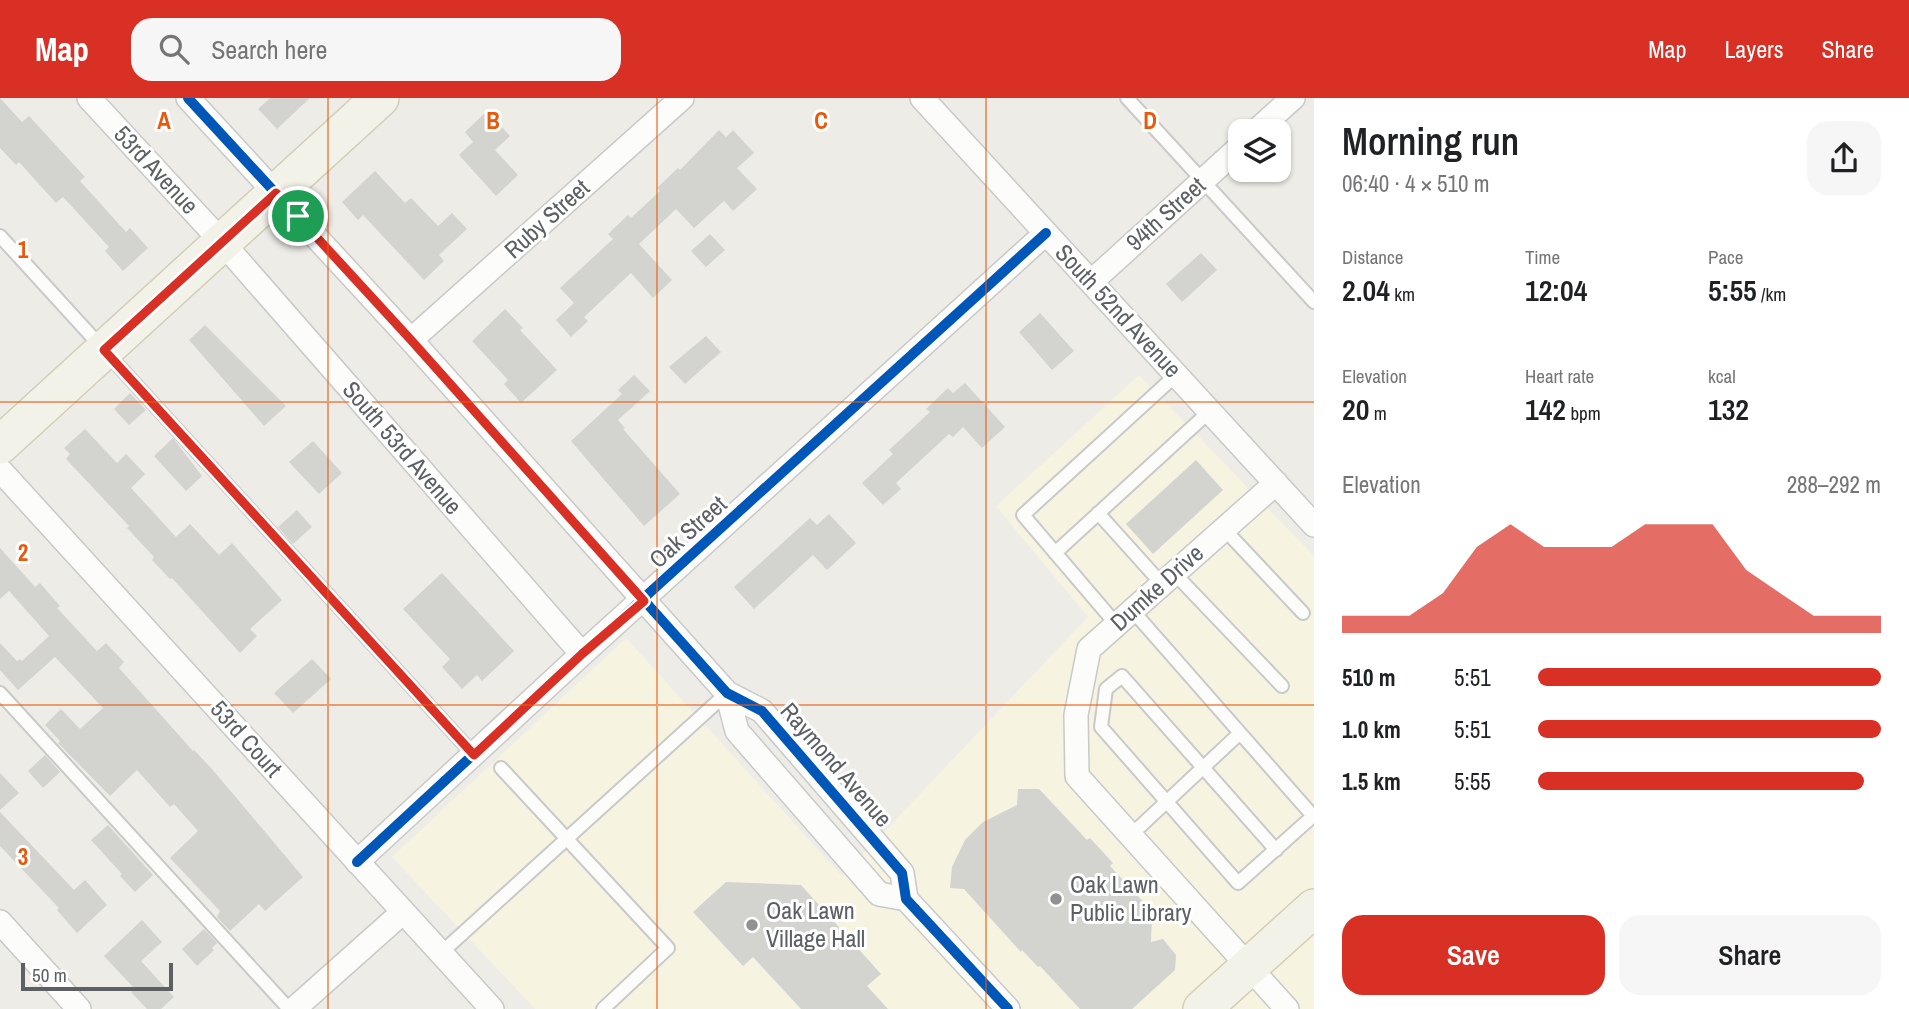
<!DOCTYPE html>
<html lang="en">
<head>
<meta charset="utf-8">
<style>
  :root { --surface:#fff; --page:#f6f6f6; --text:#202124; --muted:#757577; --accent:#d93025 }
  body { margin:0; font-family:"Archivo Narrow",sans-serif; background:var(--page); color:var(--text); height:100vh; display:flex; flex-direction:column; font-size:26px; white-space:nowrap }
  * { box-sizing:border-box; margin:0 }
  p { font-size:23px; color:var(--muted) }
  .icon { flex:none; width:38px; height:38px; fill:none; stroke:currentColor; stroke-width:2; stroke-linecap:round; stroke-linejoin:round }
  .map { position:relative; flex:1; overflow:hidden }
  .panel { display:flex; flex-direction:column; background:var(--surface); width:595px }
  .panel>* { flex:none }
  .buttons { position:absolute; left:1228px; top:21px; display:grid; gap:14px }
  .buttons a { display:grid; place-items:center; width:63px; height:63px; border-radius:14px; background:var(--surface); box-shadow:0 2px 5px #0004; font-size:35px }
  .scale { position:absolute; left:21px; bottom:18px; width:152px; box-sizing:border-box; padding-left:7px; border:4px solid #5c6065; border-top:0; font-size:19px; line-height:24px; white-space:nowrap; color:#5c6065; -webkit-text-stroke:5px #fff; paint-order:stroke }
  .pin { position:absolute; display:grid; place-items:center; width:60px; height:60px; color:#fff; margin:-30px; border:4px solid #fff; border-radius:50%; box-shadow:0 2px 7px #0007 }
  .round { display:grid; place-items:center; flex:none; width:74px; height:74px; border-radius:21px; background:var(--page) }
  .head { display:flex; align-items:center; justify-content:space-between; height:119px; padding:0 28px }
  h1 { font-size:38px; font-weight:600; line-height:52px }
  .metrics { display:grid; grid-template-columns:repeat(3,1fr); gap:10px; height:119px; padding:7px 28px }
  .metrics div { display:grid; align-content:center }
  .metrics b { font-size:30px; font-weight:600 }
  .metrics small { font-size:19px; font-weight:400 }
  .metrics p { font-size:19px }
  .chart { height:196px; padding:14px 28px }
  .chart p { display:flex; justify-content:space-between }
  .chart svg { width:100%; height:126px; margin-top:7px; fill:var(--accent); opacity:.7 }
  .button { display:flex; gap:14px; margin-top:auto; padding:14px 28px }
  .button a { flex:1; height:80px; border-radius:21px; background:var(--accent); color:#fff; font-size:28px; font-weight:600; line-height:80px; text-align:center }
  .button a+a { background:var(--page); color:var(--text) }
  ul { padding:0 28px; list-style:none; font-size:23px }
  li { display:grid; grid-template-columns:112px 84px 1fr; align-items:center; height:52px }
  li i { height:18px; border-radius:9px; background:var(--accent) }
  header { display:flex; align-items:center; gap:42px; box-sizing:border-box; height:98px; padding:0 35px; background:var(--accent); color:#fff }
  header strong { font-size:33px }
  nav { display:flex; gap:38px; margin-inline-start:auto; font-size:24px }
  .search { width:490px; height:63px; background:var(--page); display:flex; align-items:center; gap:18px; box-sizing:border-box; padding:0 24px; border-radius:21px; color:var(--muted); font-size:26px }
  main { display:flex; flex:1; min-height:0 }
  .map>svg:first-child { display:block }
</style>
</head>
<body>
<header>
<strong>Map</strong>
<div class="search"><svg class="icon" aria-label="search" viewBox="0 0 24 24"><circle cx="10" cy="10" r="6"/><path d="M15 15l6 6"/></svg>Search here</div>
<nav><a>Map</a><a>Layers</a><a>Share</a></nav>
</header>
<main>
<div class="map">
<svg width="1314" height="911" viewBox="0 0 1314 911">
  <rect width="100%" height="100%" fill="#edece7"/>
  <!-- commercial -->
  <path fill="#f6f3e0" d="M1139,277L1314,458V911H535L392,759L626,540L842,778L1088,519L996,408Z"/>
  <!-- building -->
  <path fill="#d3d3d0" d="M0,0L22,24L29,18L85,79L80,83L126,134L130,130L148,150L123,173L105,153L109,149L63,99L56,105L19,64L16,67L0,50Z
    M270,0H310L277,31L258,11Z
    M487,13L510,38L495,52L518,77L496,98L459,57L473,44L465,34Z
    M719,32L726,39L733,32L754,55L737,70L757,91L733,113L724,103L694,130L676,111L639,146L672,182L653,200L631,175L584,219L588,223L571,239L556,222L574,205L560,190L613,141L608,136L628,117L631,120L660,93L657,90L678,70L680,72Z
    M375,73L405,105L411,100L438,128L452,115L467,131L439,157L444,163L424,182L363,117L358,122L342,104Z
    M710,136L725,152L706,169L691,153Z
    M1201,155L1217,172L1182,204L1166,186Z
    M505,211L523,230L520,232L557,272L521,305L504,286L508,282L472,243Z
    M1040,215L1074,253L1052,272L1019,234Z
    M205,227L286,308L264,328L189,242Z
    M706,238L721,254L685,286L669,269Z
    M634,277L650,293L618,322L625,330L623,331L680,396L644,428L571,343L622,296L618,292Z
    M965,285L1005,329L982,350L963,329L953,339L949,336L896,385L901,391L883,407L862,385L893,356L889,352L930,314L926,311L948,290L953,295Z
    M130,295L146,312L129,327L114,311Z
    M85,331L117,365L126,356L145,376L131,390L176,439L190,426L219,457L232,445L282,502L250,531L257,538L240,555L172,480L170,481L152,462L154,459L127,430L129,428L66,361L70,356L64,350Z
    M173,340L202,378L186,393L154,358Z
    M313,343L342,375L319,396L289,364Z
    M1196,362L1223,392L1153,456L1126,426Z
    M297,412L312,429L293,446L278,429Z
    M829,416L856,445L827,472L813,457L754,511L734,489L810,420L817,427Z
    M0,450L35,489L40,485L60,508L57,510L97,553L106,545L124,564L119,570L193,653L194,652L212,671L303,779L265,813L259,806L230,833L217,819L220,813L170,760L198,733L174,706L170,709L137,672L110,698L58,645L60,643L45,627L61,611L80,631L103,610L55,559L18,592L0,572V545L17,563L20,561L22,563L49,538L9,493L0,501Z
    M442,475L514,553L482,583L477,577L462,591L442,569L450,561L403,511Z
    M312,561L331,581L293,615L274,595Z
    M45,657L60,674L43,690L28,673Z
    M0,675L19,695L0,712Z
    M1018,691H1039L1087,742L1090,740L1113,765L1110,768L1148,809L1147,811L1152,817L1151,844L1163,841L1176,857L1175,872L1132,911H1080L1040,868L1038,869L1022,852L1021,854L964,791L950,790L952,769L965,742L983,724L1017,707Z
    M0,714L74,792L85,782L107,807L77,835L57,812L59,810L0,748Z
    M108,727L153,777L135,794L120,778L122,776L91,742Z
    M726,784L801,787L881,876L867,888L888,911H801L753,859L743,868L693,814Z
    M142,822L162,844L141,863L174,899L161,911H147L131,894L134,890L104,858Z
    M204,831L217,845L212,850L214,852L197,868L182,851Z"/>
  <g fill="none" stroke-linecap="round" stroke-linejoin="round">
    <!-- service casing -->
    <g stroke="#c9c9c9" stroke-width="16">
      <path id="service" d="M1127,0L1314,204
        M0,138L474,657
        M1098,415L1162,486
        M1224,431L1303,515
        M1055,455L1210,313
        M1174,475L1282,588
        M1132,512L1313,718L1238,785L1101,629L1106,591L1122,578L1276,752
        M1116,526L1023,417L1176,277
        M0,595L289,911
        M501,670L668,850L603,911
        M1131,737L1240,635
        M441,855L727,595"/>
    </g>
    <!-- minor casing -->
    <g stroke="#c9c9c9" stroke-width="26">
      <path id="minor" d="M89,0L222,144L582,556
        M188,0L411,242L727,595L762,613L902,775L906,801L1008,911
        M922,0L1314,427
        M1256,33L1293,0
        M1091,184L1241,48
        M411,242L682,0
        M0,372L492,911
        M1276,385L1089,551L1076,617L1077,678L1287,911
        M727,595L737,633L879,796L906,801
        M357,764L582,556L1046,135
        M0,824L79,911
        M294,911L403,814"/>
    </g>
    <!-- primary casing -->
    <g stroke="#d4ceb5" stroke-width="40">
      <path id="primary" d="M0,347L380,0
        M1202,911L1314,810"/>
    </g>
    <!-- service -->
    <use href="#service" stroke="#fcfcfb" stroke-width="12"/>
    <!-- minor -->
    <use href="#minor" stroke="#fcfcfb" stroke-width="23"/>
    <!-- primary -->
    <use href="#primary" stroke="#f3f2e8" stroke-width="37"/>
    <!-- cycleway casing -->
    <g stroke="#fff" stroke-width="15">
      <path id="cycleway" d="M188,0L411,242L727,595L762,613L902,775L906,801L1008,911
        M357,764L582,556L1046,135"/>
    </g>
    <!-- cycleway -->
    <use href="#cycleway" stroke="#0057b8" stroke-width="10"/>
  </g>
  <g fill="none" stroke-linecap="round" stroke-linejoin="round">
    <!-- route casing -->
    <g stroke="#fff" stroke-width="14">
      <path id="route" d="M276,95L411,242L644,503L582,556L474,657L104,252Z"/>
    </g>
    <!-- route -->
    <use href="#route" stroke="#d93025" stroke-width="9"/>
  </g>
  <!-- grid -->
  <path fill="none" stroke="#e8590c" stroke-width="2" stroke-opacity="0.55" d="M328,0V911M657,0V911M986,0V911M0,304H1314M0,607H1314"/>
  <!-- markers -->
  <g fill="#8f9192" stroke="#fff" stroke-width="2.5">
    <circle cx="1056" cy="801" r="7"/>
    <circle cx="752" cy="827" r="7"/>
  </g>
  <g text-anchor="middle" stroke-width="6" stroke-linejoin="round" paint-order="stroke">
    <!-- street labels -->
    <g font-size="24" fill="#5c6065" stroke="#fff">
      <text transform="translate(156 72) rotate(47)" y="8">53rd Avenue</text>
      <text transform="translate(1166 116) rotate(-42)" y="8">94th Street</text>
      <text transform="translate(547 121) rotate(-42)" y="8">Ruby Street</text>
      <text transform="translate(1118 213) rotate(47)" y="8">South 52nd Avenue</text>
      <text transform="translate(402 350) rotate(49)" y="8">South 53rd Avenue</text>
      <text transform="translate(688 434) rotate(-42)" y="8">Oak Street</text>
      <text transform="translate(1157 490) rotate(-42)" y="8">Dumke Drive</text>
      <text transform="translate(246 641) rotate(48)" y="8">53rd Court</text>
      <text transform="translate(836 667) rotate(49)" y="8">Raymond Avenue</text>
    </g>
    <!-- poi labels -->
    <g font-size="24" fill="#5c6065" stroke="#fff" text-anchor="start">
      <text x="1070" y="795">Oak Lawn<tspan x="1070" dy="28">Public Library</tspan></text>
      <text x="766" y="821">Oak Lawn<tspan x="766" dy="28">Village Hall</tspan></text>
    </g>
  </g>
  <g font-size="23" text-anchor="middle" font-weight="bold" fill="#e8590c" stroke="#fff" stroke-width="6" stroke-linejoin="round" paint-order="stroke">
    <text x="164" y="31">A</text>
    <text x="493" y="31">B</text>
    <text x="821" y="31">C</text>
    <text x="1150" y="31">D</text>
    <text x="23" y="160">1</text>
    <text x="23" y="463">2</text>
    <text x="23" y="767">3</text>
  </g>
</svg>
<div class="buttons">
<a><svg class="icon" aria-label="layers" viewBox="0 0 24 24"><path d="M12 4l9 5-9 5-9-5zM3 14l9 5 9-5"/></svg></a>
</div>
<div class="scale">50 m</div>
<div class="pin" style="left:298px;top:118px;background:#1e9e55"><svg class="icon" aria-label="arrive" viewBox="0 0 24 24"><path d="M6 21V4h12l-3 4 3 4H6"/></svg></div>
</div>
<section class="panel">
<div class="head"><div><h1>Morning run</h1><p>06:40 · 4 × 510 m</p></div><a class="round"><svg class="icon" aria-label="share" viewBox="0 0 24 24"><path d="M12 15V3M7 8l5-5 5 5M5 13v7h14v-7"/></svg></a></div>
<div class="metrics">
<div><p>Distance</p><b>2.04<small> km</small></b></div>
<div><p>Time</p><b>12:04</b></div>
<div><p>Pace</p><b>5:55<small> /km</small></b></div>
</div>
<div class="metrics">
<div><p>Elevation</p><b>20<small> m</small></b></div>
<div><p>Heart rate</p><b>142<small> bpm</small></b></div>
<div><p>kcal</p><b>132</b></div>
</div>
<div class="chart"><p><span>Elevation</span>288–292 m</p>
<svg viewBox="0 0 160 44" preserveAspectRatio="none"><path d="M0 44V38L10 38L20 38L30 30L40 14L50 6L60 14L70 14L80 14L90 6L100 6L110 6L120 22L130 30L140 38L150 38L160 38V44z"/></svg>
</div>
<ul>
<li><b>510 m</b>5:51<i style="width:100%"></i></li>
<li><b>1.0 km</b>5:51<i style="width:100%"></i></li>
<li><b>1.5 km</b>5:55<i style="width:95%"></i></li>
</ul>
<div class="button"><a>Save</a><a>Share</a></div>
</section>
</main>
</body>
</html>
